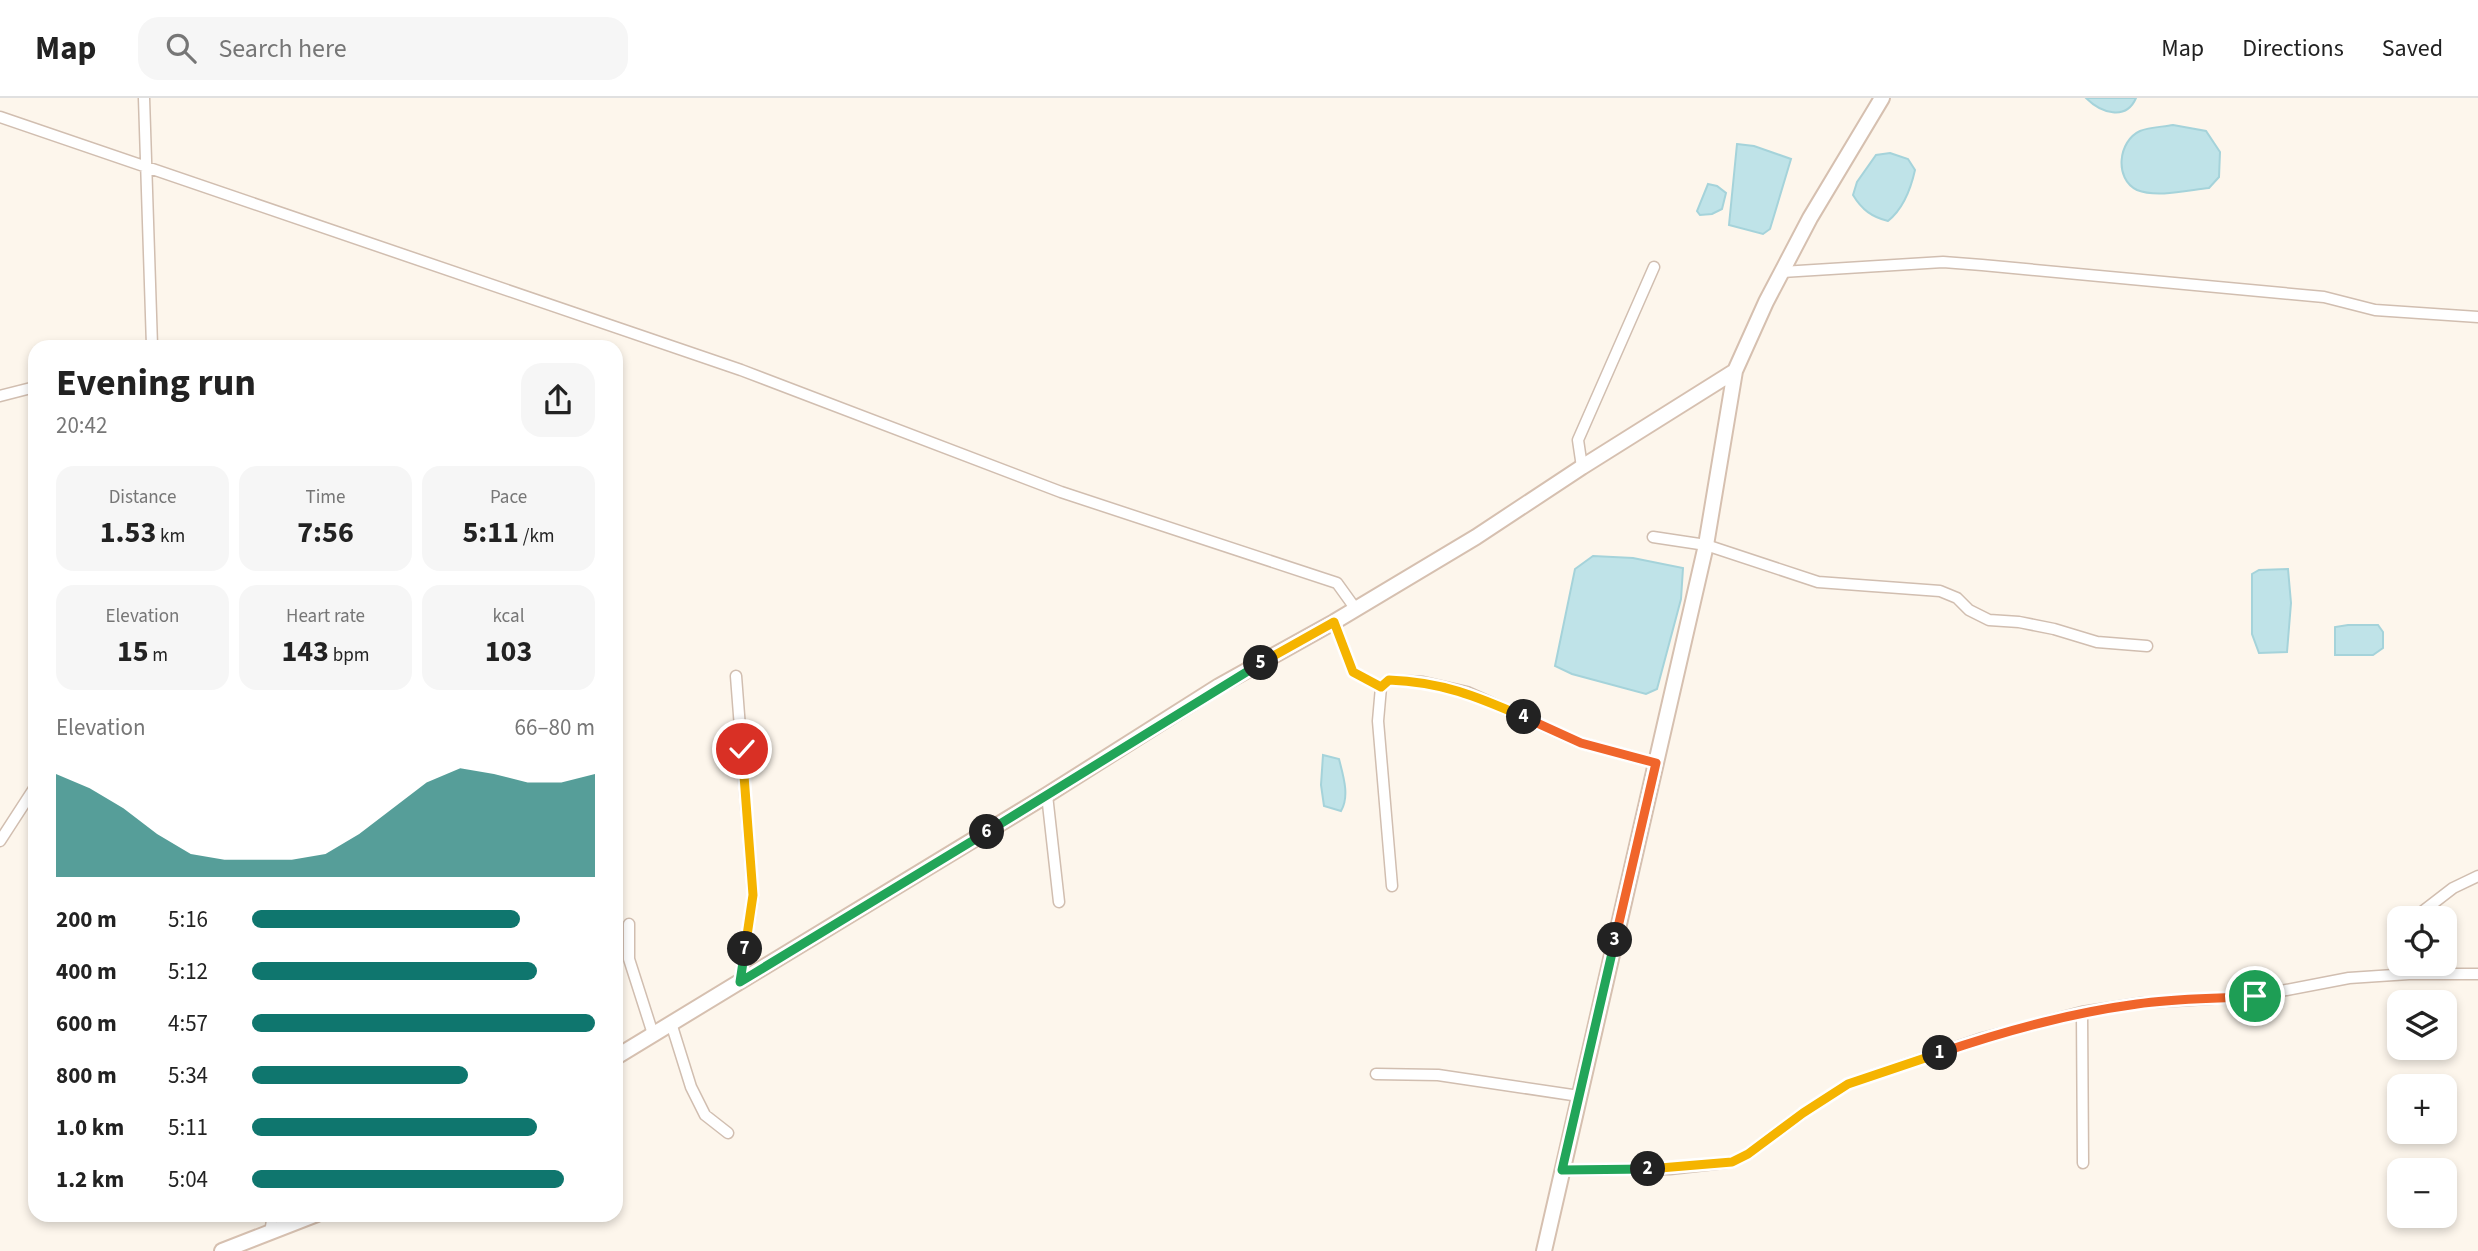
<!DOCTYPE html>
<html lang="en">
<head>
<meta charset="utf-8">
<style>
  :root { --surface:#fff; --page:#f6f6f6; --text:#222; --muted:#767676; --line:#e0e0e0; --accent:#0f766e }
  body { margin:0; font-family:"Source Sans 3",sans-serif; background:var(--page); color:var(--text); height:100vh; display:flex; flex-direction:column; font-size:26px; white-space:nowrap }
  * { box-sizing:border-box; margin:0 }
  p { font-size:23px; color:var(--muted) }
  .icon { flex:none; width:38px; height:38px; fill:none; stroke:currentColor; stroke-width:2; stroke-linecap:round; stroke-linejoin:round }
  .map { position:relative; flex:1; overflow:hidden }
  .sheet { position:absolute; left:28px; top:242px; width:595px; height:882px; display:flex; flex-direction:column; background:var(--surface); border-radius:21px; box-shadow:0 4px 10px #0003 }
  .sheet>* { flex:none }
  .tools { position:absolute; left:2387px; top:808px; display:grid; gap:14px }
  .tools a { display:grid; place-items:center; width:70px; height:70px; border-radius:14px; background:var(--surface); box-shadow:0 4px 10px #0003; font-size:35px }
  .pin { position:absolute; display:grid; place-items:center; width:60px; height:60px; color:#fff; margin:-30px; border:4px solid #fff; border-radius:50%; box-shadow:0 2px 7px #0007 }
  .km { position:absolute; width:35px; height:35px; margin:-18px; border-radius:50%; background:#222; color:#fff; font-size:19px; line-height:35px; text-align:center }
  .round { display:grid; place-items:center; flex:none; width:74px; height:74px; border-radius:21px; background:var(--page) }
  .overview { display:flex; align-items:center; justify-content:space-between; height:119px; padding:0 28px }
  h1 { font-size:38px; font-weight:700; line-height:52px }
  .stats { display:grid; grid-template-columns:repeat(3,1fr); gap:10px; height:119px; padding:7px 28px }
  .stats div { display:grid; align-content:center; border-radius:18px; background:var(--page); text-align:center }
  .stats b { font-size:30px; font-weight:700 }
  .stats small { font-size:19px; font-weight:400 }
  .stats p { font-size:19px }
  .chart { height:196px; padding:14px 28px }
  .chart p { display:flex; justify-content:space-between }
  .chart svg { width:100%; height:126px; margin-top:7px; fill:var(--accent); opacity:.7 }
  ul { padding:0 28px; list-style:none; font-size:23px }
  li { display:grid; grid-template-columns:112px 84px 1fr; align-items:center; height:52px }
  li i { height:18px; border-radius:9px; background:var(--accent) }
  header { display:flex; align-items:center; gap:42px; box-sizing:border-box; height:98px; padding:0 35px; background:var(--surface); border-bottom:2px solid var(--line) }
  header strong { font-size:33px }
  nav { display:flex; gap:38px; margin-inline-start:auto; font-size:24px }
  .search { width:490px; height:63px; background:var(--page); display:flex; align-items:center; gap:18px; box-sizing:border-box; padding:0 24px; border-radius:21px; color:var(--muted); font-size:26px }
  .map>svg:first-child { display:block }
</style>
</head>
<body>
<header>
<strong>Map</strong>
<div class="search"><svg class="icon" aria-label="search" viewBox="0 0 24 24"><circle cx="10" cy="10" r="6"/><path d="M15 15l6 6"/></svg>Search here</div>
<nav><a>Map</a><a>Directions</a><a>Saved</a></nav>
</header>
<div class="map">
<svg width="2478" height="1153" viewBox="0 0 2478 1153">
  <rect width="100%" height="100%" fill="#fdf6ec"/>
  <!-- water -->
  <path fill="#bfe3e8" stroke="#a5d3da" stroke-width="2" d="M2086,0H2136C2126,23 2101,15 2086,0Z
    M2173,27L2206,33L2220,54L2219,79L2209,90C2189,92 2157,100 2137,92C2114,81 2118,43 2140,33C2149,29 2163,29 2173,27Z
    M1737,46L1754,48L1791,61L1770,131L1763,136L1729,127Z
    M1890,55L1908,61L1915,72C1911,90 1903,111 1888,123C1872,119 1862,112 1853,97L1857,84L1876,57Z
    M1708,86L1717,88L1726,95L1722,111L1712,116L1700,117L1697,113Z
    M1593,458L1633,460L1683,470L1681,501L1657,591L1646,596L1572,576L1555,568L1575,471Z
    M2288,471L2291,505L2287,554L2259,555L2252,536V476L2259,472Z
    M2348,527H2378L2383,534V550L2373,557H2335V529Z
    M1323,657L1339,661C1343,677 1350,698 1341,713L1324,708L1321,687Z"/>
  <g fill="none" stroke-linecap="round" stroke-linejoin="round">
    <!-- minor casing -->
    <g stroke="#d1beb0" stroke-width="13">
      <path id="minor" d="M144,0L152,248
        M0,19L741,272L1061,394L1337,485L1355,510
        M1782,174L1943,164L1982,167L2324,199L2375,212L2478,219
        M0,298L35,289
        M1582,369L1578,342L1654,169
        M1653,439L1706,447L1818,484L1940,493L1957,500L1969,512L1989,522L2019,524L2054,531L2097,544L2147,548
        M1334,524L1353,574L1381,589
        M736,578L753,798L740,884
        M1047,697L1059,804
        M0,743L35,689
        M1392,788L1378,623L1381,589L1389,582L1423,584L1467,594L1581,645L1656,665
        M2417,821L2418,817L2453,790L2478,778
        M629,826V861L653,936
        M2409,876H2478
        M2082,914L2083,1065
        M671,925L691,989L705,1017L728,1035
        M1376,976L1438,977L1579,998
        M1562,1072L1670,1071L1732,1064L1748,1056L1803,1015L1848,986L1983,940L2082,914L2141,905L2255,898L2349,880L2409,876L2411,866
        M270,1135L273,1116"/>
    </g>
    <!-- secondary casing -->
    <g stroke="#d6c0b0" stroke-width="18">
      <path id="secondary" d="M616,959L1047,697L1219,588L1334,524L1476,439L1582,369L1735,273
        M222,1153L317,1116
        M1544,1153L1706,447L1735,273L1766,204L1810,120L1882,0"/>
    </g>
    <!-- minor -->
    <use href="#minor" stroke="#fff" stroke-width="10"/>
    <!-- secondary -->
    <use href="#secondary" stroke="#fff" stroke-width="14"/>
  </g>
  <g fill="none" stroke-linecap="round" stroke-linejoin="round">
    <!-- split-1 casing -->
    <g stroke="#fff" stroke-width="14">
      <path id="split-1" d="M1940,955C2004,933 2070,915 2137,906C2176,900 2216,901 2255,898"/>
    </g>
    <!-- split-2 casing -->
    <g stroke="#fff" stroke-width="14">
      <path id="split-2" d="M1648,1071L1732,1064L1748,1056L1803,1015L1848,986L1940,955"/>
    </g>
    <!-- split-3 casing -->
    <g stroke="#fff" stroke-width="14">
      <path id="split-3" d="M1615,842L1562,1072L1648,1071"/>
    </g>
    <!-- split-4 casing -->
    <g stroke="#fff" stroke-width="14">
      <path id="split-4" d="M1524,619L1581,645L1656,665L1615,842"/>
    </g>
    <!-- split-5 casing -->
    <g stroke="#fff" stroke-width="14">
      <path id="split-5" d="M1261,565L1334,524L1353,574L1381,589L1389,582C1442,584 1476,598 1524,619"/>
    </g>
    <!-- split-6 casing -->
    <g stroke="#fff" stroke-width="14">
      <path id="split-6" d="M987,734L1261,565"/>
    </g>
    <!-- split-7 casing -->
    <g stroke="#fff" stroke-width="14">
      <path id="split-7" d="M745,851L740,884L987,734"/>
    </g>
    <!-- split-8 casing -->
    <g stroke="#fff" stroke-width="14">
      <path id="split-8" d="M742,651L753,797L745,851"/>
    </g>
    <!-- split-1 -->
    <use href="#split-1" stroke="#f0652b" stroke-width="9"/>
    <!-- split-2 -->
    <use href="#split-2" stroke="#f5b400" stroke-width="9"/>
    <!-- split-3 -->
    <use href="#split-3" stroke="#22a559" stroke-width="9"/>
    <!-- split-4 -->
    <use href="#split-4" stroke="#f0652b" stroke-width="9"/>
    <!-- split-5 -->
    <use href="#split-5" stroke="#f5b400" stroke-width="9"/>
    <!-- split-6 -->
    <use href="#split-6" stroke="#22a559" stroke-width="9"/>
    <!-- split-7 -->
    <use href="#split-7" stroke="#22a559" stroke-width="9"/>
    <!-- split-8 -->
    <use href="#split-8" stroke="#f5b400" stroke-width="9"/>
  </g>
</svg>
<div class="tools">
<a><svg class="icon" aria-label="locate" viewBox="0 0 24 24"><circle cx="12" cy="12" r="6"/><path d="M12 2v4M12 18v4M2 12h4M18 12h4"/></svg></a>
<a><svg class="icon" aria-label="layers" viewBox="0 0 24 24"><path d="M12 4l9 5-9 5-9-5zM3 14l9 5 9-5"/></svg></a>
<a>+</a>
<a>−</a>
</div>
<div class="pin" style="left:2255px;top:898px;background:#1e9e55"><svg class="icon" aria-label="arrive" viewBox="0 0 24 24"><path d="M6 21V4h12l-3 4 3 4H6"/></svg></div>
<div class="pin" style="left:742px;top:651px;background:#d93025"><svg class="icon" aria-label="check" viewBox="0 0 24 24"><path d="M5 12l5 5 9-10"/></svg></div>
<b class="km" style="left:1940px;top:955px">1</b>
<b class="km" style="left:1648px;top:1071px">2</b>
<b class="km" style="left:1615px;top:842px">3</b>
<b class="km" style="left:1524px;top:619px">4</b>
<b class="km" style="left:1261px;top:565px">5</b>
<b class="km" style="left:987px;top:734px">6</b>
<b class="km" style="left:745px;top:851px">7</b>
<section class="sheet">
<div class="overview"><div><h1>Evening run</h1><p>20:42</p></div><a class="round"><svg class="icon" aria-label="share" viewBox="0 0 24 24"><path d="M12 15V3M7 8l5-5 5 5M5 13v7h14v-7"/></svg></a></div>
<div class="stats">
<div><p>Distance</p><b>1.53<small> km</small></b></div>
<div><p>Time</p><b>7:56</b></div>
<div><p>Pace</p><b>5:11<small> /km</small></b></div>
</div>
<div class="stats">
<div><p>Elevation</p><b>15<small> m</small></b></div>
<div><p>Heart rate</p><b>143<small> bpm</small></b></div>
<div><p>kcal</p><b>103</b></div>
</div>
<div class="chart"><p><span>Elevation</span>66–80 m</p>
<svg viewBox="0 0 160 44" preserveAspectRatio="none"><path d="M0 44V8L10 13L20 20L30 29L40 36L50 38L60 38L70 38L80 36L90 29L100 20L110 11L120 6L130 8L140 11L150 11L160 8V44z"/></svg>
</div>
<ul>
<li><b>200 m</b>5:16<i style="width:78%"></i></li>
<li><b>400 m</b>5:12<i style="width:83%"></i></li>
<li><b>600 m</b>4:57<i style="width:100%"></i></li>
<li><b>800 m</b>5:34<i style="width:63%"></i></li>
<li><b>1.0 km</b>5:11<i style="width:83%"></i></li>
<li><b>1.2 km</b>5:04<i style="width:91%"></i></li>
</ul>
</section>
</div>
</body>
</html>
